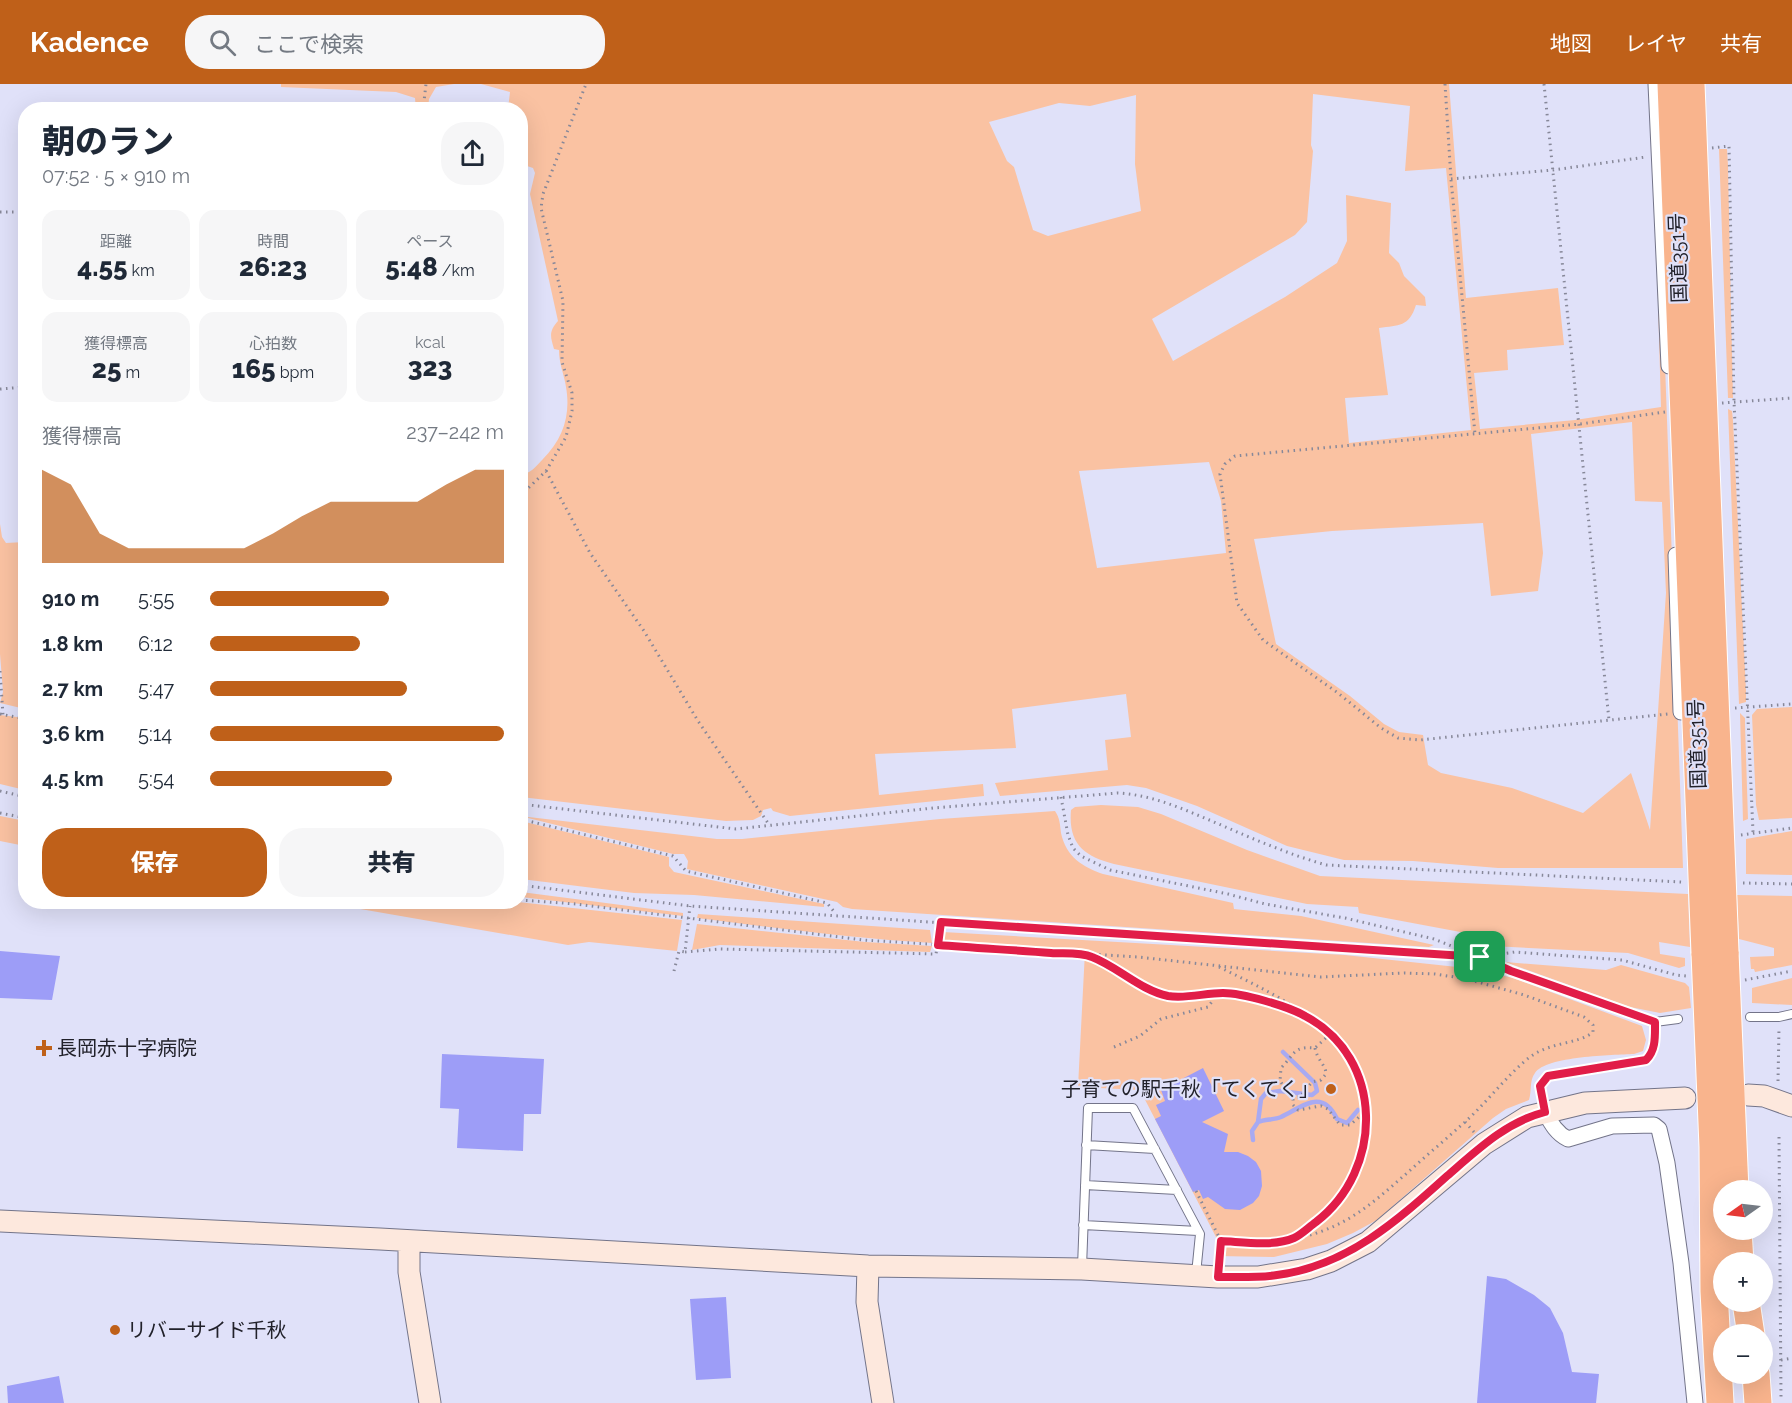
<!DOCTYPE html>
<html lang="ja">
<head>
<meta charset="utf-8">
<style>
  :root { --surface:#fff; --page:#f6f6f7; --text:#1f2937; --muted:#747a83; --accent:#bf6019 }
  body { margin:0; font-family:Raleway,"Noto Sans JP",sans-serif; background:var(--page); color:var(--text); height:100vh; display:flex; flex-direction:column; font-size:22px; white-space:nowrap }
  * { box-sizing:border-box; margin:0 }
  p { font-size:20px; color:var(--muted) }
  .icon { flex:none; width:33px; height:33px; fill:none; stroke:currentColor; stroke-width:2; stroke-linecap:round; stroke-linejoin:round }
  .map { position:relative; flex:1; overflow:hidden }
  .panel { position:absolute; left:18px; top:18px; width:510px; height:807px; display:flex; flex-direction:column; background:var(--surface); border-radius:24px; box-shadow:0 6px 24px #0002 }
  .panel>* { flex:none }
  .needle { width:39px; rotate:256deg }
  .tools { position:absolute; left:1713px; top:1096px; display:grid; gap:12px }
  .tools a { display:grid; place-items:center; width:60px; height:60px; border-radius:50%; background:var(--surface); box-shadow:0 6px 24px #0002; font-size:30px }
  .pin { position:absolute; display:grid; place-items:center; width:51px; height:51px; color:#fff; margin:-26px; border-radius:12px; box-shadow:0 3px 9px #0006 }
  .round { display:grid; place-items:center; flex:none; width:63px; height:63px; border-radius:24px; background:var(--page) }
  .headline { display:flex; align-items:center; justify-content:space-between; height:102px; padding:0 24px }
  h1 { font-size:33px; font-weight:800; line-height:45px }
  .metrics { display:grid; grid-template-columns:repeat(3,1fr); gap:9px; height:102px; padding:6px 24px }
  .metrics div { display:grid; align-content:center; border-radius:15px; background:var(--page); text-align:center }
  .metrics b { font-size:26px; font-weight:800 }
  .metrics small { font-size:16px; font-weight:400 }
  .metrics p { font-size:16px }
  .chart { height:168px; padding:12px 24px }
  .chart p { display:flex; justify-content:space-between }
  .chart svg { width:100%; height:108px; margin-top:6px; fill:var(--accent); opacity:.7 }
  .action { display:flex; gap:12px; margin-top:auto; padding:12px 24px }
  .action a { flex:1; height:69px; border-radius:24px; background:var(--accent); color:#fff; font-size:24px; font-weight:800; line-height:69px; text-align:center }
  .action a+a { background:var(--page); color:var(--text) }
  ul { padding:0 24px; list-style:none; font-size:20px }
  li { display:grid; grid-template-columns:96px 72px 1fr; align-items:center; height:45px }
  li i { height:15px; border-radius:8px; background:var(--accent) }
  header { display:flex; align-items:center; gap:36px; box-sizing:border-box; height:84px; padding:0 30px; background:var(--accent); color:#fff }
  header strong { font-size:28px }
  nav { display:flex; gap:33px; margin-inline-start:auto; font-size:21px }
  .search { width:420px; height:54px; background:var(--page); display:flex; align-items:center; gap:15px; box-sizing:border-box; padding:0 21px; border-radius:24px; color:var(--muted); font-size:22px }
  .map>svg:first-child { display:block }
</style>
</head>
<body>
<header>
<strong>Kadence</strong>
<div class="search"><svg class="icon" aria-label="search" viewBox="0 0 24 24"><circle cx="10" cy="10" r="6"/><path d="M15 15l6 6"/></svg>ここで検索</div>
<nav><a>地図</a><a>レイヤ</a><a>共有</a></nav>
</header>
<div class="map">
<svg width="1792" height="1319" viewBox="0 0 1792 1319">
  <rect width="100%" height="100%" fill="#e0e1f9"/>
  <!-- green -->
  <path fill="#fac2a2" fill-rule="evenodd" d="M281,0H454L436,3L429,15L428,25L416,26L415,14L396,8L281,3Z
    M481,0H1449L1466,214L1558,204L1564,261L1507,266L1508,286L1474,289L1480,345L1575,336L1661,323L1654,76L1655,0L1683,784H1498L1413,777L1344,776L1287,762L1197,722L1146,704L1127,701L1000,712L995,699L1108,686L1105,656L1131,653L1126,610L1012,625L1016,664L875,670L879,711L983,700L984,712L790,732L773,727L771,724L763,726L761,732L753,736L726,737L521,713V390C531,390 535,383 543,375C563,355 571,331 566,303C564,290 559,280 559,266L554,265C550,252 549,247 558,237L530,110L535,89L533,84L521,80L520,26L508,25L510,8ZM1313,10L1410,22L1405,87L1446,84L1471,346L1349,359L1345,314L1388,311L1379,244C1399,241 1409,243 1416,221L1426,222L1425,213L1404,192L1399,179L1389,169L1391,119L1346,111L1347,157L1337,179L1285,213L1173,277L1152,235L1295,151L1307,138L1313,67L1311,61ZM1136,11L1135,80L1141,127L1048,152L1033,146L1014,83L1007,77L989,38L1059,19L1090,22ZM1632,338L1635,417L1662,418L1666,509L1650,746L1631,689L1583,729L1512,704L1441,689L1428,681L1423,651L1399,648L1384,640L1350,612L1276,560L1254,455L1332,447L1483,439L1491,512L1538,507L1543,469L1531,350ZM1209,378L1221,417L1226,469L1097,484L1079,387Z
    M1719,65H1727L1728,82L1733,314H1728Z
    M1728,325L1732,327L1733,337L1746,607V618L1739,620Z
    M0,440L2,453L6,459L25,458V625L0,619L3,608L0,570Z
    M1792,623V734L1759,736L1756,721L1752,631L1757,625Z
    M1740,629L1745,634V641L1748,735L1743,737Z
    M0,631L25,634V706L0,700Z
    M1101,721L1138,723L1161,730L1247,766L1320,792L1688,810L1690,863L1659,858L1660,870L1685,874V882L1679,884L1628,869L1491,862L1471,850L1359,829L1358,823L1307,820L1114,780C1084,772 1068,760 1071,726L1075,723Z
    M1055,727C1060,734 1060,741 1061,749C1066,773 1083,783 1103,790L1233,819L1234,825L1301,832L1434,861L1429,863L852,825L843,823L837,818L687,785L688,777L684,770H673L520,732L717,755H742L940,735Z
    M0,732L25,737V762L0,757Z
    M521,737L669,773V782L674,788L824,820V823L694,811L634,809L521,795Z
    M1792,747V791L1746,790V755Z
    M521,808L683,829V832L521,813Z
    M1737,811L1792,812V881L1755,888L1754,885H1751L1750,873L1774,872V864L1739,855Z
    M320,818H518L682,836L677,867L589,858L568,861Z
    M698,830L930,846L932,859C853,854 776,844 697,834Z
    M697,840L865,858L932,862L930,868L720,861L692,866Z
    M943,848L1345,871L1476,885L1513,894L1642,942L1646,956L1643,967L1634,970C1613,971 1546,972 1535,989C1529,997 1532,1007 1529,1016L1506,1025L1493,1034L1377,1136L1353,1149L1327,1160L1274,1173L1217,1172L1216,1153L1140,1006L1078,1003L1085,867L941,860Z
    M1505,878L1606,886L1621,881L1685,899L1689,903L1691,924L1660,929L1630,923Z
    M1792,894V921L1752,919V904Z"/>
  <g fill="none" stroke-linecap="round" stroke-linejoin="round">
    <!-- stream -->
    <path stroke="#a8aaf2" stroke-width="4.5" d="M1258,1038L1261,1015L1266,1009L1280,1007L1312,1011L1317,1007L1315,999L1283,968
      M1253,1056L1252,1047L1258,1038C1265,1035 1274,1036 1281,1033C1304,1022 1322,1004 1337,1035L1347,1039L1358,1026"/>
  </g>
  <!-- building -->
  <path fill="#9d9df7" d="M0,867L60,872L52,916L0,914Z
    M442,970L544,975L541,1030H524L523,1067L457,1064L459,1025L440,1024Z
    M1203,984L1224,1027L1202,1038L1228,1050L1224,1068H1238L1248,1072L1256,1078L1261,1087L1262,1102L1259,1112L1253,1119L1240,1126L1225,1125L1208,1113L1203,1115L1199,1106L1193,1108L1155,1035L1161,1032L1156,1021L1165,1017L1161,1006Z
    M1487,1192L1506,1195L1534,1211L1550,1224L1563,1249L1572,1288L1599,1290L1596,1319H1477Z
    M726,1213L731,1294L696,1296L690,1215Z
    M59,1292L64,1319H8L7,1302Z"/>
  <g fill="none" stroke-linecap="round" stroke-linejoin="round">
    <!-- lane casing -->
    <g stroke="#737489" stroke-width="10">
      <path id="lane" d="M1750,933H1779L1792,930
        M1545,1028L1540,1002L1548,992L1646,976C1656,965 1655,953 1655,938L1678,935
        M1086,1061L1155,1065
        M1085,1101L1177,1106
        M1083,1141L1198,1147
        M1082,1183L1088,1024H1133L1200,1150L1196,1190"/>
    </g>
    <!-- street casing -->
    <g stroke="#737489" stroke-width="17">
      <path id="street" d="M1656,0L1669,282
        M1676,471L1681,628
        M1545,1028C1551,1039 1556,1049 1568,1055L1612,1042L1654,1041L1659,1045L1667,1079L1681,1179L1695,1319"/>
    </g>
    <!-- secondary casing -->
    <g stroke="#737489" stroke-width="23">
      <path id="secondary" d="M1748,1011L1764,1012L1792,1022
        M0,1137L380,1155L868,1182L1082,1185L1218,1193H1258L1307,1185L1331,1177L1368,1158L1484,1060L1527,1033L1585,1019L1685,1014
        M409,1158V1188L430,1319
        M868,1182L867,1218L883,1319"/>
    </g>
    <!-- highway casing -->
    <g stroke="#fff" stroke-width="29">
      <path id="highway" d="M1725,868L1735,1107
        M1705,869L1713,1063L1714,1207L1720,1319
        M1738,1146L1740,1179
        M1746,1218L1751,1251
        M1756,1290L1758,1319"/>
    </g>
    <!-- path -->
    <path stroke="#878899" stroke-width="3" stroke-dasharray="1.5 4.5" stroke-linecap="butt" d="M1445,0L1451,95L1475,350
      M1544,0L1609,636
      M423,26L426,0
      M1712,64L1729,62L1734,317L1753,748
      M1451,95L1553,86L1646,73
      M0,128H26
      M0,305L26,303
      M1722,319L1792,314
      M1665,328L1580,340L1235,372L1225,380L1220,390L1237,519L1263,556L1338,609L1381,644L1398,654L1420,656L1668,630
      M546,387L590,469L644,547L698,637L770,742
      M520,412L546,387L566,353L572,327V309L562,278L563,217L541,124L543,110L586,0
      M0,587L3,631
      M1735,624L1792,620
      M0,630L26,635
      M0,707L26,713
      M1061,713L1068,751L1073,764L1081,772L1110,786L1228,810L1265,820L1345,834L1434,855L1476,872
      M520,720L736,745L933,724L1118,709C1153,711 1183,725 1214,738C1251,754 1288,770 1326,781L1682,798
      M0,729L26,734
      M520,735L673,772L686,787L827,819L836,830
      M1741,751L1792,744
      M1743,799L1792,800
      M520,801L690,822L1392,869L1480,873L1515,868L1622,876L1676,891L1686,892
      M520,816L576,820L863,856L1138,873L1320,893L1404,889L1435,890L1467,895L1524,911L1584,933L1593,941V948C1578,961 1548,957 1526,976C1504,995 1487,1018 1465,1038C1446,1055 1426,1072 1407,1089C1382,1111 1357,1134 1325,1146C1292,1159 1256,1159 1221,1157L1219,1177
      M685,868L720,865L936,870L941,838
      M1091,872L1156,908L1169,912L1241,910L1302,930
      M1482,874L1511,887L1645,935
      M1219,883C1260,903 1303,923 1336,956C1379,999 1375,1081 1333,1124C1323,1135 1309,1144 1297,1152
      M674,887L679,867L685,868L690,822
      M1745,896L1792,887
      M1114,963L1140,952L1161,935L1208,923L1213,916V909
      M1315,964C1317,976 1326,981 1326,990L1321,996L1312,998L1300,1013L1292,1014L1280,997L1281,984C1295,970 1293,962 1315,964L1330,950
      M1778,997L1779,944
      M1293,1015V1021L1298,1026L1321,1022L1328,1025L1340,1041H1350L1366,1027
      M1465,1038L1474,1048
      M1779,1053L1781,1313
      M1196,1107L1221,1157
      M1781,1276L1792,1274"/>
    <!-- lane -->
    <use href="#lane" stroke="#fff" stroke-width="8"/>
    <!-- street -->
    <use href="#street" stroke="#fff" stroke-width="15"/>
    <!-- secondary -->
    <use href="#secondary" stroke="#fde8dd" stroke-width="21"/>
    <!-- highway -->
    <use href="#highway" stroke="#f9b48d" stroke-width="27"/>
    <!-- highway-bridge casing -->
    <g stroke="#fff" stroke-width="29" stroke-linecap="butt">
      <path id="highway-bridge" d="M1671,0L1705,869
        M1691,0L1725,868"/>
    </g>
    <!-- highway-bridge -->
    <use href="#highway-bridge" stroke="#f9b48d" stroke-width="27"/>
  </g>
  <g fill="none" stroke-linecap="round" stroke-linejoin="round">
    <!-- route casing -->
    <g stroke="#fff" stroke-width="12">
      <path id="route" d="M941,838L1480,873L1511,887L1655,938C1655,953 1656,966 1646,976L1548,992L1540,1002L1545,1028C1506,1038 1477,1066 1447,1092C1397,1137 1347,1182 1277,1191C1258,1194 1238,1193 1218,1193L1221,1157C1243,1158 1273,1163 1294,1154C1301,1151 1309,1143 1316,1138C1384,1086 1385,974 1305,932C1288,922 1242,909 1223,909C1205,909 1186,915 1168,912C1140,906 1118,883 1092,873C1080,868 1063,870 1051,869C1013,866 975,864 938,861Z"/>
    </g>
    <!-- route -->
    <use href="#route" stroke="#e11d48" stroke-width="8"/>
  </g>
  <!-- markers -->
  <g fill="#bf6019" stroke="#e0e1f9" stroke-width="2">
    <path d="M41 955h6v6h6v6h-6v6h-6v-6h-6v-6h6z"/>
    <circle cx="1331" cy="1005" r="6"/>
    <circle cx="115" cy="1246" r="6"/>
  </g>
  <g text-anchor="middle" stroke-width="4.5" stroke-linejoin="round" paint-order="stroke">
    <!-- street labels -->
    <g font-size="20" fill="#21212a" stroke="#e0e1f9">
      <text transform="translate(1678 174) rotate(-92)" y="7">国道351号</text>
      <text transform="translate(1697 660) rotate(-92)" y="7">国道351号</text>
    </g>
    <!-- poi labels -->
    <g font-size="20" fill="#21212a" stroke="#e0e1f9" text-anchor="start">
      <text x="57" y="971">長岡赤十字病院</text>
      <text x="1319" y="1012" text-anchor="end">子育ての駅千秋「てくてく」</text>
      <text x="127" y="1253">リバーサイド千秋</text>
    </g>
  </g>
</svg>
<div class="tools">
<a><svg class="needle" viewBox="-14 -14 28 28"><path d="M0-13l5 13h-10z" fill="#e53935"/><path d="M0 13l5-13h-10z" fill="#747a83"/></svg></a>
<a>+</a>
<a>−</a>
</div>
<div class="pin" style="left:1480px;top:873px;background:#1e9e55"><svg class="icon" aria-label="arrive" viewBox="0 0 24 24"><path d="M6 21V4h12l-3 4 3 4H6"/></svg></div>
<section class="panel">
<div class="headline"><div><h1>朝のラン</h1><p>07:52 · 5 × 910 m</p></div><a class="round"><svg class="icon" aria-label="share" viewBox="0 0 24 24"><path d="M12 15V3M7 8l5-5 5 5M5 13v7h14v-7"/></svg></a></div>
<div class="metrics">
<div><p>距離</p><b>4.55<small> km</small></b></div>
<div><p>時間</p><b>26:23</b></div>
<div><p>ペース</p><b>5:48<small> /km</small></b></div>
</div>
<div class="metrics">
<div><p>獲得標高</p><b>25<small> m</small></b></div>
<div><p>心拍数</p><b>165<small> bpm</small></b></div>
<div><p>kcal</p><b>323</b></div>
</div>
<div class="chart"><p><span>獲得標高</span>237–242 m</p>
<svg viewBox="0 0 160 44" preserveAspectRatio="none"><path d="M0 44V6L10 12L20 32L30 38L40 38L50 38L60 38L70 38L80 32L90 25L100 19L110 19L120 19L130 19L140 12L150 6L160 6V44z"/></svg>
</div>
<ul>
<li><b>910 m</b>5:55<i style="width:61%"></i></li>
<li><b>1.8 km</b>6:12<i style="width:51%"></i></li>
<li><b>2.7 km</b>5:47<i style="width:67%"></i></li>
<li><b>3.6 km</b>5:14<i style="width:100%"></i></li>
<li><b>4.5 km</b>5:54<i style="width:62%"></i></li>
</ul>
<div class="action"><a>保存</a><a>共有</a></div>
</section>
</div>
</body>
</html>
